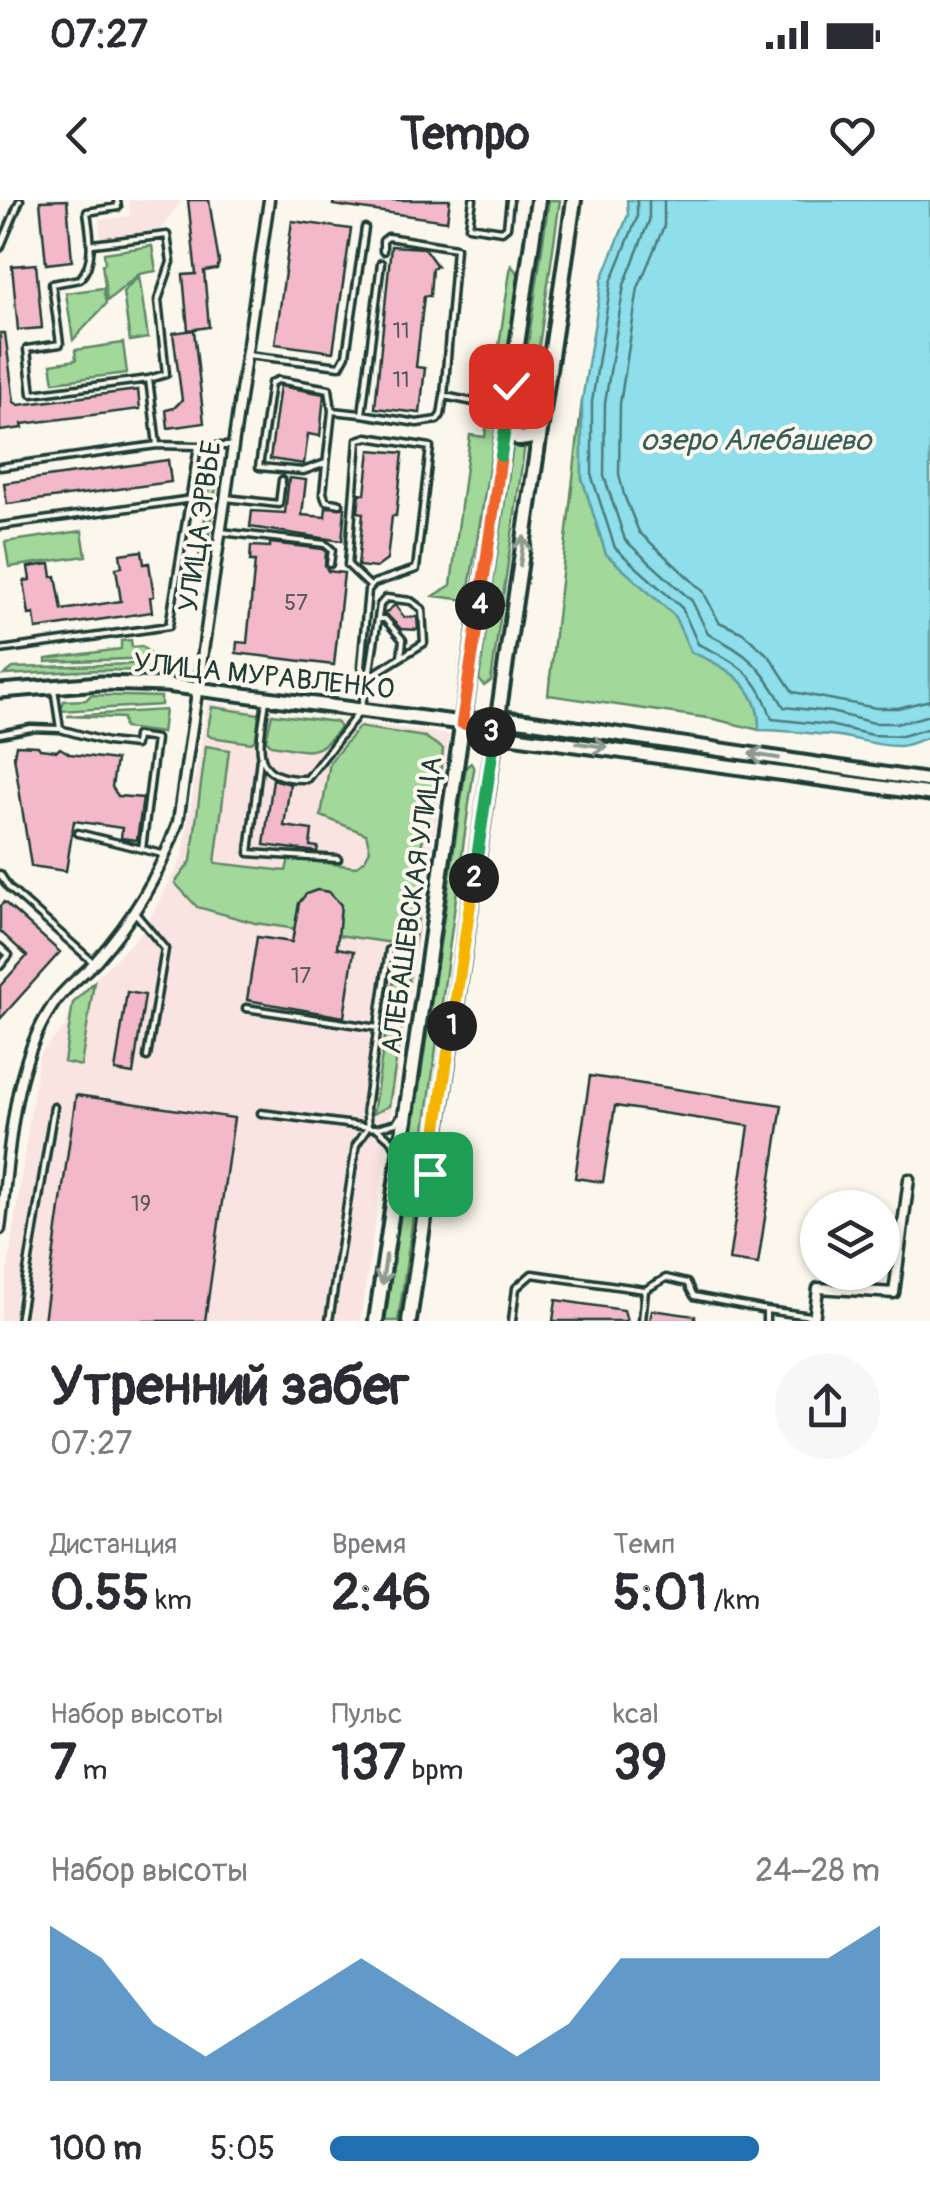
<!DOCTYPE html>
<html lang="ru">
<head>
<meta charset="utf-8">
<style>
  :root { --surface:#fff; --page:#f7f7f7; --text:#2b2b33; --muted:#7c7c81; --accent:#1f6fb2 }
  body { margin:0; font-family:Pangolin,sans-serif; background:var(--page); color:var(--text); height:100vh; display:flex; flex-direction:column; font-size:38px; white-space:nowrap }
  * { box-sizing:border-box; margin:0 }
  p { font-size:32px; color:var(--muted) }
  .icon { flex:none; width:55px; height:55px; fill:none; stroke:currentColor; stroke-width:2; stroke-linecap:round; stroke-linejoin:round }
  .map { position:relative; height:1121px; overflow:hidden }
  .sheet { display:flex; flex-direction:column; background:var(--surface); flex:1 }
  .sheet>* { flex:none }
  .controls { position:absolute; left:800px; top:990px; display:grid; gap:20px }
  .controls a { display:grid; place-items:center; width:100px; height:100px; border-radius:50%; background:var(--surface); box-shadow:0 2px 8px #0004; font-size:50px }
  .pin { position:absolute; display:grid; place-items:center; width:85px; height:85px; color:#fff; margin:-42px; border-radius:20px; box-shadow:0 5px 15px #0006 }
  .km { position:absolute; width:50px; height:50px; margin:-25px; border-radius:50%; background:#222; color:#fff; font-size:28px; line-height:50px; text-align:center }
  .round { display:grid; place-items:center; flex:none; width:105px; height:105px; border-radius:52px; background:var(--page) }
  .summary { display:flex; align-items:center; justify-content:space-between; height:170px; padding:0 50px }
  h1 { font-size:55px; font-weight:700; line-height:75px }
  .metrics { display:grid; grid-template-columns:repeat(3,1fr); gap:15px; height:170px; padding:10px 50px }
  .metrics div { display:grid; align-content:center }
  .metrics b { font-size:50px; font-weight:700 }
  .metrics small { font-size:28px; font-weight:400 }
  .metrics p { font-size:28px }
  .chart { height:280px; padding:20px 50px }
  .chart p { display:flex; justify-content:space-between }
  .chart svg { width:100%; height:180px; margin-top:10px; fill:var(--accent); opacity:.7 }
  ul { padding:0 50px; list-style:none; font-size:32px }
  li { display:grid; grid-template-columns:160px 120px 1fr; align-items:center; height:75px }
  li i { height:25px; border-radius:12px; background:var(--accent) }
  .status { display:flex; justify-content:space-between; align-items:center; height:70px; padding:0 50px; background:var(--surface); direction:ltr }
  .status svg { height:28px; fill:currentColor }
  header { display:flex; justify-content:space-between; align-items:center; height:130px; padding:0 50px; background:var(--surface); font-size:45px; font-weight:700 }
  .map>svg:first-child { display:block }
</style>
</head>
<body>
<div class="status"><b>07:27</b><svg viewBox="0 0 49 12"><path d="M0 12V9h3v3zM5 12V6h3v6zM10 12V3h3v9zM15 12V0h3v12zM26 1h20v11H26zM47 4h2v5h-2z"/></svg></div>
<header><svg class="icon" aria-label="back" viewBox="0 0 24 24"><path d="M15 5l-7 7 7 7"/></svg>Tempo<svg class="icon" aria-label="heart" viewBox="0 0 24 24"><path d="M12 20l-8-8c-3-5 5-10 8-4 3-6 11-1 8 4z"/></svg></header>
<div class="map">
<svg width="930" height="1121" viewBox="0 0 930 1121">
  <rect width="100%" height="100%" fill="#fbf7ec"/>
  <filter id="ink" filterUnits="userSpaceOnUse"><feTurbulence type="fractalNoise" baseFrequency=".01" numOctaves="2"/><feDisplacementMap in="SourceGraphic" scale="20" xChannelSelector="R" yChannelSelector="G"/><feConvolveMatrix kernelMatrix="1 2 1 2 8 2 1 2 1" color-interpolation-filters="sRGB"/></filter>
  <g filter="url(#ink)">
    <!-- built -->
    <path fill="#f9e4e2" d="M129,0H179L180,3L160,30L101,38L99,20L130,16Z
      M208,503L449,535L360,1121H0L39,855L67,824L71,802L142,733L182,658Z"/>
    <!-- green -->
    <path fill="#a3d89b" stroke="#618a68" stroke-width="2.5" d="M549,0H560L491,481L484,486L479,479Z
      M152,46L156,71L139,74L107,101L102,64L105,63L104,53Z
      M511,65L519,75L503,184L492,193Z
      M139,76L148,138L130,141L123,92Z
      M103,88L106,104L73,140L66,93Z
      M123,143L127,173L54,182L51,164L76,160L75,150Z
      M582,201V278L606,354L674,415L691,452C726,466 761,486 759,530L714,519L548,495Z
      M488,217L496,227L467,400L434,396L451,385L470,235L485,237Z
      M213,264L219,265L205,363L194,390Z
      M82,331L86,356L9,367L5,342Z
      M131,440L132,447L142,446L154,458L46,462V459L121,449V441Z
      M162,463V471L98,470L4,475L13,468Z
      M91,495L161,497V505L60,511L64,501L86,500Z
      M212,507L259,514L256,539L251,543L211,537L207,534Z
      M165,510L162,533L124,528L123,518L67,516Z
      M272,514L336,522L340,527C316,560 308,550 271,545L266,540Z
      M359,527L425,537L443,549C441,590 424,625 417,665L424,677L414,746L255,723L197,707L175,683L191,661L206,546L229,550L215,663L286,671L289,658L355,667L364,661L370,650L366,634L321,616L330,562Z
      M471,563L474,569C447,753 426,937 398,1121H385L466,567Z
      M397,758L412,760L389,906L373,914Z
      M94,782L81,866L64,862L73,803Z"/>
    <!-- water -->
    <path fill="#8edeeb" stroke="#629ea2" stroke-width="2.5" d="M627,0H930V537C920,540 910,545 900,546C874,547 853,536 829,535C807,533 783,530 759,530C761,486 726,466 691,452L674,415L606,354L582,278V201L602,79L628,15Z"/>
    <g fill="none" stroke-linecap="round" stroke-linejoin="round">
      <!-- shore -->
      <path stroke="#4b7d7d" stroke-width="2.5" d="M637,0V18L611,82L592,202V277L615,348L682,408L698,444C738,462 759,476 772,519L829,525L872,535L902,536L930,528
        M649,0V21L624,85L605,203L604,276L625,340L692,401L708,434C749,453 762,468 784,507L831,512L874,523H900L930,515
        M664,0V26L638,88L620,204L619,274L624,295L639,332L703,391L719,422L743,433L770,457L793,492L876,508H898L930,500"/>
    </g>
    <!-- building -->
    <path fill="#f3b9ca" stroke="#1f3d34" stroke-width="2.5" d="M67,0L72,61L46,64L40,1Z
      M188,0H209L219,63L217,69L204,71L209,127L188,130L183,75L196,74Z
      M334,0H450L447,21L333,5Z
      M292,21L351,29L333,152L275,144Z
      M391,46L424,48L437,66L432,68L430,96H424L416,167L425,168L420,213L375,208Z
      M36,64L42,128L18,130L12,66Z
      M194,130L204,223L168,228L166,210L174,208L182,200L173,133Z
      M0,133H5L14,202L19,205L138,190L140,209L22,224L23,228L0,231Z
      M280,186L324,194L320,236L308,234L304,264L270,259Z
      M370,250L403,253L396,316H392L387,360L376,368L358,366L363,313L358,312L360,293L365,294Z
      M168,260L171,282L7,304L4,283Z
      M289,278L306,280L302,315L325,317L326,307L345,308L342,341L250,327L252,311L285,313Z
      M270,343L323,349L326,352L325,365L328,371L344,373L334,465L236,453L237,442L247,443L255,361H250L251,346L270,347Z
      M142,351L144,364L149,363L154,396L150,397L152,412L36,429L34,414L29,415L24,381L30,380L28,367L50,364L52,377L56,376L62,410L121,401L116,368L122,367L120,354Z
      M395,405L404,417H417L418,430L401,429L385,413Z
      M16,545L38,546L40,549L57,551L60,548L70,554L116,560L112,587L118,596L143,598L137,640L121,638L122,628L74,621L66,671L31,666L14,556Z
      M273,579L290,584L284,626L312,630L310,646L318,647L317,652L264,645Z
      M317,690L329,692L341,705L337,748L354,751L344,817L247,800L257,737L292,742L299,703L306,694Z
      M4,702L60,752L0,819V786L27,756L0,731V706Z
      M127,792L145,795L133,874L115,871Z
      M590,876L782,905L758,1064L729,1060L749,926L615,906L603,982L575,978Z
      M76,895L234,918L205,1121H44Z
      M556,1100L624,1110L627,1121H553Z
      M652,1110L695,1116V1121H650Z"/>
    <g fill="none" stroke-linecap="round" stroke-linejoin="round">
      <!-- lane casing -->
      <g stroke="#1f3d34" stroke-width="11">
        <path id="lane" d="M117,0L118,7L87,12C90,34 96,61 80,79L52,84L60,144L27,149L32,194L149,179L157,245
          M473,0L469,26L502,31L507,27L510,0
          M93,44L167,35L171,62L158,100L166,174L149,179
          M0,48L20,0
          M383,51V41L388,37L456,48L444,196L479,203L500,221
          M381,63L362,214L417,223L437,220L441,215L444,196
          M247,155L340,166L346,155L365,28
          M481,202L504,193
          M198,246H233
          M326,263L303,271L259,267L271,183L278,180L329,189L332,211
          M0,267L157,245L198,246L169,426L0,450
          M226,298L279,304L282,280
          M340,304L326,301L323,293L332,211L361,214
          M0,326L192,299
          M221,332L325,344L332,350L330,364
          M386,398L411,401L422,409L424,443L369,477L380,405Z
          M379,419H385L403,440L401,457
          M54,488L60,529L107,542L135,545L136,536L156,539L142,649L78,633
          M266,501C260,544 247,581 307,579L357,515
          M361,507L369,477L361,467L368,390L374,383L416,369L430,247L367,237L358,240L348,365L370,386
          M0,534L31,528L60,529
          M260,558L249,653L338,659
          M142,649L166,655
          M0,674L9,688L94,763
          M136,714L165,749L147,857
          M0,747L9,755L0,766
          M246,808L378,828
          M261,913L377,928L396,923L399,918
          M377,928L392,941L397,950
          M766,1110L811,1116
          M19,1121L54,907
          M329,1121L356,945L368,927L366,908L389,750
          M512,1121L516,1088L532,1074L645,1090L666,1078L687,1083L694,1096L766,1110V1121
          M642,1121L645,1090"/>
      </g>
      <!-- street casing -->
      <g stroke="#1f3d34" stroke-width="15">
        <path id="street" d="M0,1029C10,954 10,869 53,805C64,788 82,776 96,761C134,718 159,676 178,622L269,0
          M814,1121L818,1088L894,1093L909,979"/>
      </g>
      <!-- secondary casing -->
      <g stroke="#1f3d34" stroke-width="19">
        <path id="secondary" d="M0,491L101,483L166,485L462,523L495,534L930,594
          M466,522L497,517L529,521L930,581"/>
      </g>
      <!-- primary casing -->
      <g stroke="#1f3d34" stroke-width="20">
        <path id="primary" d="M505,230L520,239L539,236
          M376,1121L538,0
          M409,1121L574,0"/>
      </g>
      <!-- lane -->
      <use href="#lane" stroke="#fbf7ec" stroke-width="4"/>
      <!-- street -->
      <use href="#street" stroke="#fbf7ec" stroke-width="8"/>
      <!-- secondary -->
      <use href="#secondary" stroke="#fbf7ec" stroke-width="11"/>
      <!-- primary -->
      <use href="#primary" stroke="#fbf7ec" stroke-width="12"/>
    </g>
    <!-- one-way arrows -->
    <defs><path id="oneway-shaft" d="M-6 0H5M1.5-3L5.5 0L1.5 3" fill="none" stroke-width="1.6" stroke-linecap="round" stroke-linejoin="round" transform="scale(2.5)"/></defs>
    <g stroke="#8d9a90">
      <use href="#oneway-shaft" transform="translate(522 351) rotate(-82)"/>
      <use href="#oneway-shaft" transform="translate(592 545) rotate(8)"/>
      <use href="#oneway-shaft" transform="translate(764 556) rotate(-171)"/>
      <use href="#oneway-shaft" transform="translate(384 1070) rotate(98)"/>
    </g>
  </g>
  <g fill="none" stroke-linecap="round" stroke-linejoin="round" filter="url(#ink)">
    <!-- split-1 casing -->
    <g stroke="#fff" stroke-width="20">
      <path id="split-1" d="M430,974L452,826"/>
    </g>
    <!-- split-2 casing -->
    <g stroke="#fff" stroke-width="20">
      <path id="split-2" d="M452,826L474,678"/>
    </g>
    <!-- split-3 casing -->
    <g stroke="#fff" stroke-width="20">
      <path id="split-3" d="M474,678L495,534L491,532"/>
    </g>
    <!-- split-4 casing -->
    <g stroke="#fff" stroke-width="20">
      <path id="split-4" d="M480,405L462,523L491,532"/>
    </g>
    <!-- split-5 casing -->
    <g stroke="#fff" stroke-width="20">
      <path id="split-5" d="M480,405L501,256"/>
    </g>
    <!-- split-6 casing -->
    <g stroke="#fff" stroke-width="20">
      <path id="split-6" d="M501,256L511,186"/>
    </g>
    <!-- split-1 -->
    <use href="#split-1" stroke="#f5b400" stroke-width="12"/>
    <!-- split-2 -->
    <use href="#split-2" stroke="#f5b400" stroke-width="12"/>
    <!-- split-3 -->
    <use href="#split-3" stroke="#22a559" stroke-width="12"/>
    <!-- split-4 -->
    <use href="#split-4" stroke="#f0652b" stroke-width="12"/>
    <!-- split-5 -->
    <use href="#split-5" stroke="#f0652b" stroke-width="12"/>
    <!-- split-6 -->
    <use href="#split-6" stroke="#22a559" stroke-width="12"/>
  </g>
  <g text-anchor="middle" stroke-width="8" stroke-linejoin="round" paint-order="stroke">
    <!-- number labels -->
    <g font-size="22" fill="#545c5a">
      <text x="401" y="138">11</text>
      <text x="401" y="187">11</text>
      <text x="296" y="410">57</text>
      <text x="301" y="783">17</text>
      <text x="141" y="1011">19</text>
    </g>
    <!-- street labels -->
    <g font-size="28" fill="#1f3d34" stroke="#fbf7ec">
      <text transform="translate(199 326) rotate(-82)" y="10">УЛИЦА ЭРВЬЕ</text>
      <text transform="translate(264 475) rotate(6)" y="10">УЛИЦА МУРАВЛЕНКО</text>
      <text transform="translate(411 705) rotate(-82)" y="10">АЛЕБАШЕВСКАЯ УЛИЦА</text>
    </g>
    <!-- water labels -->
    <g font-size="30" font-style="italic" fill="#355d59" stroke="#fbf7ec">
      <text x="756" y="250">озеро Алебашево</text>
    </g>
  </g>
</svg>
<div class="controls">
<a><svg class="icon" aria-label="layers" viewBox="0 0 24 24"><path d="M12 4l9 5-9 5-9-5zM3 14l9 5 9-5"/></svg></a>
</div>
<div class="pin" style="left:430px;top:974px;background:#1e9e55"><svg class="icon" aria-label="arrive" viewBox="0 0 24 24"><path d="M6 21V4h12l-3 4 3 4H6"/></svg></div>
<div class="pin" style="left:511px;top:186px;background:#d93025"><svg class="icon" aria-label="check" viewBox="0 0 24 24"><path d="M5 12l5 5 9-10"/></svg></div>
<b class="km" style="left:452px;top:826px">1</b>
<b class="km" style="left:474px;top:678px">2</b>
<b class="km" style="left:491px;top:532px">3</b>
<b class="km" style="left:480px;top:405px">4</b>
</div>
<section class="sheet">
<div class="summary"><div><h1>Утренний забег</h1><p>07:27</p></div><a class="round"><svg class="icon" aria-label="share" viewBox="0 0 24 24"><path d="M12 15V3M7 8l5-5 5 5M5 13v7h14v-7"/></svg></a></div>
<div class="metrics">
<div><p>Дистанция</p><b>0.55<small> km</small></b></div>
<div><p>Время</p><b>2:46</b></div>
<div><p>Темп</p><b>5:01<small> /km</small></b></div>
</div>
<div class="metrics">
<div><p>Набор высоты</p><b>7<small> m</small></b></div>
<div><p>Пульс</p><b>137<small> bpm</small></b></div>
<div><p>kcal</p><b>39</b></div>
</div>
<div class="chart"><p><span>Набор высоты</span>24–28 m</p>
<svg viewBox="0 0 160 44" preserveAspectRatio="none"><path d="M0 44V6L10 14L20 30L30 38L40 30L50 22L60 14L70 22L80 30L90 38L100 30L110 14L120 14L130 14L140 14L150 14L160 6V44z"/></svg>
</div>
<ul>
<li><b>100 m</b>5:05<i style="width:78%"></i></li>
</ul>
</section>
</body>
</html>
